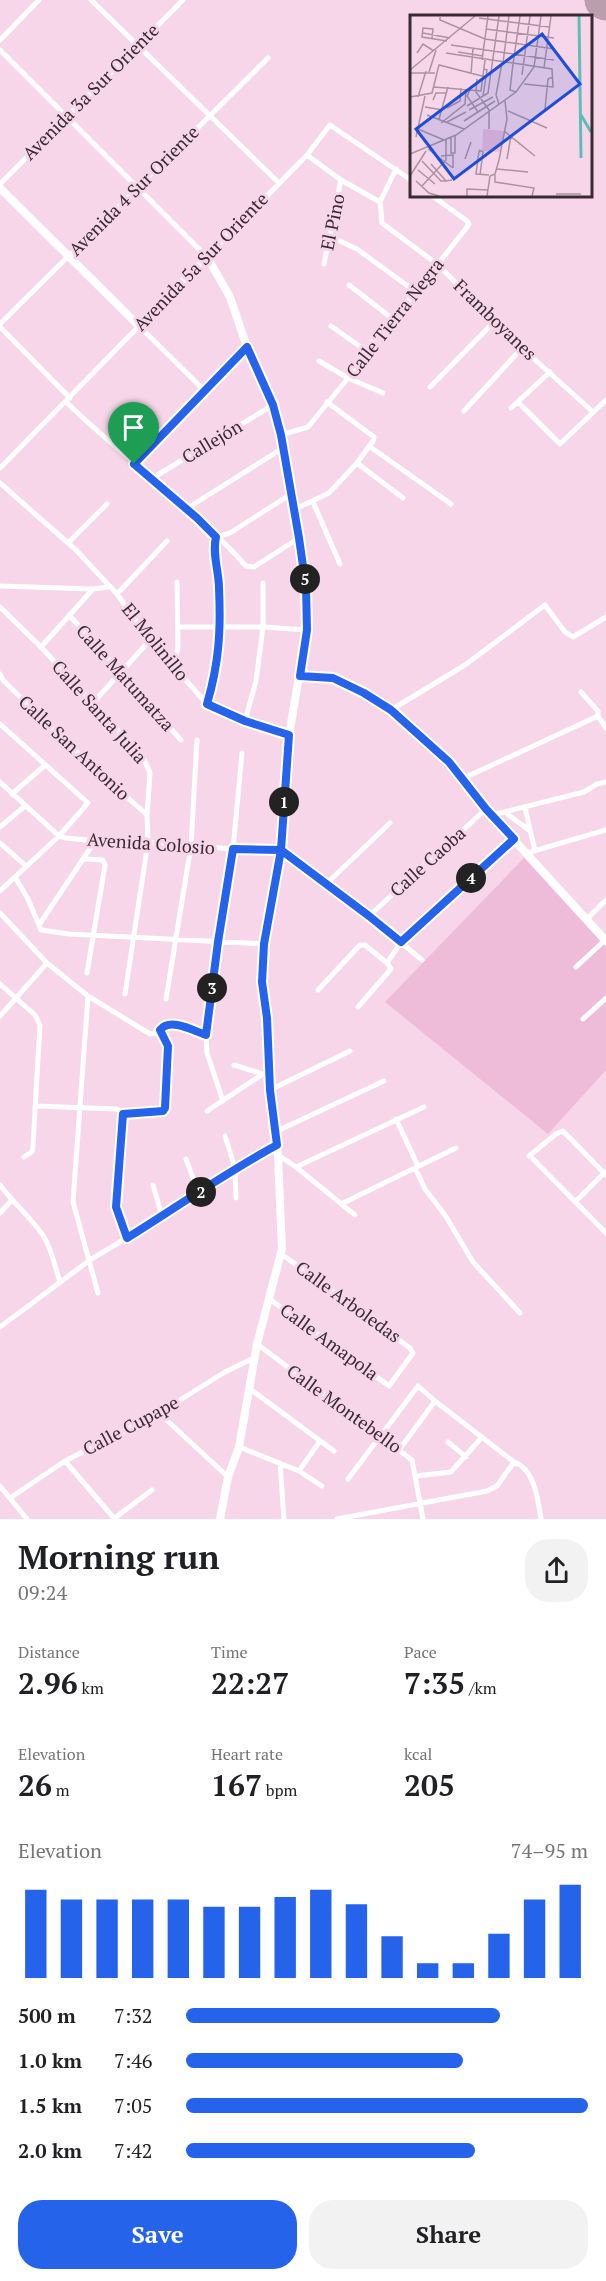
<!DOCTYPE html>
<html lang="en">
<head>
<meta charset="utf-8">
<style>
  :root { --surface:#fff; --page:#f2f2f2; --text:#202124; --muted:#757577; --accent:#2563eb }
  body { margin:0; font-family:"PT Serif",serif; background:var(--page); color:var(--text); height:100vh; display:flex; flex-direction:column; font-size:22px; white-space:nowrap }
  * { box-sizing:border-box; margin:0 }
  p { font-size:20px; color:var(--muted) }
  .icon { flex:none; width:33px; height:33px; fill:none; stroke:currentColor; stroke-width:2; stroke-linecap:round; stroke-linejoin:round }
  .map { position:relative; height:1519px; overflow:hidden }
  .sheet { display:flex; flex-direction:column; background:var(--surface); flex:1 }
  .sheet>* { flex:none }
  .pin { position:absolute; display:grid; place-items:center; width:51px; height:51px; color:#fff; margin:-62px -26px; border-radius:50% 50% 50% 0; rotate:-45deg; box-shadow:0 0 6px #0007 }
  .pin .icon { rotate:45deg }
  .km { position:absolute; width:30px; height:30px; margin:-15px; border-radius:50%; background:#222; color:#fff; font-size:16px; line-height:30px; text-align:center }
  .round { display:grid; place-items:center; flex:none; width:63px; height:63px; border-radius:24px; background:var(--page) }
  .overview { display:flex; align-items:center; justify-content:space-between; height:102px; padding:0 18px }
  h1 { font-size:33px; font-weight:700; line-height:45px }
  .stats { display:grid; grid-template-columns:repeat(3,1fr); gap:9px; height:102px; padding:6px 18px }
  .stats div { display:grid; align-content:center }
  .stats b { font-size:30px; font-weight:700 }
  .stats small { font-size:16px; font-weight:400 }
  .stats p { font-size:16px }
  .chart { height:168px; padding:12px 18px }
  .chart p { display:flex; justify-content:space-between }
  .chart svg { width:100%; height:108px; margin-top:6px; stroke:var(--accent); stroke-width:6 }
  .cta { display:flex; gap:12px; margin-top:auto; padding:12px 18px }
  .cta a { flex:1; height:69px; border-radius:24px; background:var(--accent); color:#fff; font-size:24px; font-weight:700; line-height:69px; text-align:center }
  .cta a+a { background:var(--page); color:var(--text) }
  ul { padding:0 18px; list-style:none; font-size:20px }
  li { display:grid; grid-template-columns:96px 72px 1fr; align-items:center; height:45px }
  li i { height:15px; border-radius:8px; background:var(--accent) }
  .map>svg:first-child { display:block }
</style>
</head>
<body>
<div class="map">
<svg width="606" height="1519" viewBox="0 0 606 1519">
  <rect width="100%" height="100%" fill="#f8d6e9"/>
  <!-- green -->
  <path fill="#eebbd8" d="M524,858L606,947V1070L548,1134L385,1002Z"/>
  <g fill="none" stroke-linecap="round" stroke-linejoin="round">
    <!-- runway -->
    <path stroke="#ba9eae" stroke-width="39" d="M604,0L606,1"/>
    <!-- street -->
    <path stroke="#fff" stroke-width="5" d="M91,0L279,183
      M0,40L39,0
      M0,50L207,257L307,155L330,125L411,180
      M307,155L341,180L380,202
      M396,169L380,202L382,223L437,264L522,348L593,412
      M0,184L183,0
      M329,236L357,249L416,292
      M324,264L341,180
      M349,285L393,319
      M0,324L268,58
      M331,326L365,350
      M0,327L70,398
      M319,361L348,378L383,393
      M430,387L495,321
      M66,402C124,458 193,507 246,566L254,567L299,538
      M518,402L560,444L606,400
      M511,408L550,372
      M464,411L522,348
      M281,435L308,427L348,378L365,350L416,292L467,227L469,224L467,221L431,195
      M369,446L451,504
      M357,463L403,498
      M134,464L247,347
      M0,468L139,326L205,391
      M151,479L273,405
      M0,483L76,550L117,594L150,640L207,704L245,721L289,735
      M313,502L340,564
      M186,509L283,448
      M293,510L329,493L357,463L373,441L374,437L370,434L327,402
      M216,537L230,533L291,494
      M68,543L107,504
      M0,586L93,589
      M117,594L167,541
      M0,607L41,647L143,757L150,773L147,815L148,842L125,994
      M69,615L181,740
      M178,627H263L307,630
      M41,647L93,589L109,587
      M174,665L178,647L177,582
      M0,674L3,680L57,734L147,815
      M581,692L598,711V716L606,728
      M92,704L150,640
      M207,704C219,663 221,631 219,589C219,572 212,554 216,537
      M391,710L465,665L545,605L565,632L573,637L606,617
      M245,721L256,681L263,627V583
      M0,724L88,803L59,836L0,891
      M464,778L598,716
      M0,782L59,836L66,838L117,843L148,842L233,849L281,850L369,916L422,960
      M12,794L44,766
      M525,808L535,851
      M505,812L530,831
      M492,815L584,792L597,784L606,782
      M0,827L25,806
      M0,843L26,866
      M527,853L606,830
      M84,859L103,860L105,865L87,973
      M15,877L28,899L41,930L69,934L264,944
      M326,884L390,823
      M0,913L47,963L88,996L73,1202L98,1293
      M369,916L486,809
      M587,919L606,900
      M39,925L95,841
      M387,963L401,942L514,839
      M576,967L605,940
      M0,984L35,1015L40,1025L33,1145L32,1152L24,1157
      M318,990L360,945H365L387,963L391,969L358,1007
      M88,996L150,1034L155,1033L163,1026L171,1023L206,1035
      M166,999L191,846L197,740
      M0,1016L47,963
      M583,1019L606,998
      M234,1065L263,1074
      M270,1090L350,1051
      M223,1101L207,1053L206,1035L218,942L233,849L242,753
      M35,1106L117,1109L123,1114L163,1111L165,1102L168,1046L160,1030
      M207,1111L269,1070
      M123,1114L116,1207L127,1238
      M396,1119L418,1166
      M275,1132L384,1081
      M225,1136L235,1168L236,1198
      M278,1155L296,1167L355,1215
      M529,1156L556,1134L563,1131L606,1175
      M186,1159L199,1194
      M533,1159L606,1233
      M296,1167L424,1107
      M415,1168L425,1189L445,1215L473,1262L520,1313
      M0,1185C13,1203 32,1218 44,1237C52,1250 55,1267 60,1282
      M153,1185L162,1216
      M575,1202L605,1172
      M341,1204L456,1148
      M0,1213L11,1201
      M268,1298L389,1386L413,1353L410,1348L280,1253
      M0,1327L90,1260L204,1191L235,1168L277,1145
      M257,1344L412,1460L423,1519
      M250,1389L334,1451
      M159,1413L228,1477
      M448,1442L466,1457
      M239,1447L299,1471L322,1486
      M399,1450L435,1401
      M65,1461L113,1517H116L152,1490
      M280,1463L284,1519
      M299,1471L320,1441
      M416,1476L451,1472L482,1437
      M348,1479L418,1386L435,1401L514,1462C535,1469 538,1501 541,1519
      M0,1486L27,1519
      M10,1498L65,1461L159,1413L225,1372L254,1358
      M337,1519L487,1491L497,1486L514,1462"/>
    <!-- secondary -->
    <path stroke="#fff" stroke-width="8" d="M0,188L139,326L207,257L230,297L247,347L273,405L281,435L306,587L307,630L289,735L281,850L264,944L262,982L267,1018L270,1090L278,1155L282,1249L257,1344L239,1447L228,1477L220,1519
      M300,676L333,679L364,693L391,710L449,762L464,778L486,809L606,941"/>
  </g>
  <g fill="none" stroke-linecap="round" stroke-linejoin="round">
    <!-- route casing -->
    <g stroke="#fff" stroke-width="12">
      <path id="route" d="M134,464L197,518L216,537C212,554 219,572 219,588C221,631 219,663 207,704L245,721L289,735L281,850L264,944L262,982L267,1018L270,1090L277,1145C225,1173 177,1207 127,1238L116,1207L123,1114L163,1111L165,1108L168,1046L160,1030C170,1017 194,1031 206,1035L218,942L233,849L281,850L369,916L401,942L514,839L486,809L449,762L391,710L364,693L333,678L300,676L307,630L306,587L299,538L281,435L273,405L247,347L134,464"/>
    </g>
    <!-- route -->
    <use href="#route" stroke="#2563eb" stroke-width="8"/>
  </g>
  <g text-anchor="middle" stroke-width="6" stroke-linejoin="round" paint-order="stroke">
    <!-- street labels -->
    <g font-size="18" fill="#382b32" stroke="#f8d6e9">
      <text transform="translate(91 92) rotate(-45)" y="6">Avenida 3a Sur Oriente</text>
      <text transform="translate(134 191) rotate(-45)" y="6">Avenida 4 Sur Oriente</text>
      <text transform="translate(333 222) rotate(-78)" y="6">El Pino</text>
      <text transform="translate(201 262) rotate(-46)" y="6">Avenida 5a Sur Oriente</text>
      <text transform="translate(395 318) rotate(-52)" y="6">Calle Tierra Negra</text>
      <text transform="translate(495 320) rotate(44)" y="6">Framboyanes</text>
      <text transform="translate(212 442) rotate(-31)" y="6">Callejón</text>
      <text transform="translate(155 642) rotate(51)" y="6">El Molinillo</text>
      <text transform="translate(125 678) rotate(48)" y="6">Calle Matumatza</text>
      <text transform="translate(99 712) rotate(48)" y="6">Calle Santa Julia</text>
      <text transform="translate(74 748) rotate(43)" y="6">Calle San Antonio</text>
      <text transform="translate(151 844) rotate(4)" y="6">Avenida Colosio</text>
      <text transform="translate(428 862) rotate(-42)" y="6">Calle Caoba</text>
      <text transform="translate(348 1302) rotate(36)" y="6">Calle Arboledas</text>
      <text transform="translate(329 1342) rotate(36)" y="6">Calle Amapola</text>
      <text transform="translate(344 1409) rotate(36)" y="6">Calle Montebello</text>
      <text transform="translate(131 1426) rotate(-28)" y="6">Calle Cupape</text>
    </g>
  </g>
  <!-- overview -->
  <g transform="translate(410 15)">
    <rect width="182" height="182" fill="#f8d6e9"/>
    <path d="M73,114L94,116L90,137L72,136Z" fill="#eebbd8"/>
    <path fill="none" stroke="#5ebdb8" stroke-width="3" d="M169,1L171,143M171,100L181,117"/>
    <path fill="none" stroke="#ab92a0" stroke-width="1.5" d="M30,2V5L75,24L144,34M69,3L140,12M76,14L144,23M13,18L40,23M22,23L23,14L13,13L12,22L37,26M41,30L144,45M48,37L73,41M7,38L13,29L24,36M36,38L142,54L143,72L114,69M72,45L78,1M93,48L99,1M103,49L110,1M103,49L100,75L106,77M134,53L141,1M0,55L65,1M19,57L26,35M0,58H25M61,59L63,33M112,60L120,1M67,64L66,77L79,95V114M24,72L71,76L75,45M60,75L57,81L68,97M73,81L77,55L74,54M0,82L22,78L29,50L76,62M8,82L16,56M23,85L26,78H37M89,89L86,80L92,48M57,91L78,78L89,1M15,92L33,95M37,93L50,86L51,73M135,94L138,64L143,62M59,95L83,82M98,96L137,113M17,100L54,114M29,104L38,72M54,106L85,86M37,107L56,97M31,108L55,89L56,74M8,114L34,125M94,116L125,141M6,122L15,81M41,122V138H45V121M18,134L43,153M69,135L73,137L70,160M69,136L66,159L79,160M0,139L46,120L106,77L124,52L131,1M31,141L43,140V153M55,144L61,127M97,144L101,121M12,146L31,166H36M21,149L36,166L42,165M87,154L118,157M8,155L25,169M85,160V167L124,173L122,181M0,161L16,136M80,161L85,159L89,145L97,104L95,86M6,166L19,178L29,181M12,171L36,145V124M146,179H171M57,181V174L78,175M77,181L80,161"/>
    <path fill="#1d4ed8" fill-opacity="0.15" stroke="#1d4ed8" stroke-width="3" d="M132,19L170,69L44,164L6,114Z"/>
    <rect width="182" height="182" fill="none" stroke="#382b32" stroke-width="3"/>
  </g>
</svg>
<div class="pin" style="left:134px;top:464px;background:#1e9e55"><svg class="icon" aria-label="arrive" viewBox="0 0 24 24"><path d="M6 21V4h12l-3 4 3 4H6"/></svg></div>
<b class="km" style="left:284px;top:802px">1</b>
<b class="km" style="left:201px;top:1192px">2</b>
<b class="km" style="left:212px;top:988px">3</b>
<b class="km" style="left:471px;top:878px">4</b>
<b class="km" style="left:305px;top:579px">5</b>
</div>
<section class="sheet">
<div class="overview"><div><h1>Morning run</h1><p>09:24</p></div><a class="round"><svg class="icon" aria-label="share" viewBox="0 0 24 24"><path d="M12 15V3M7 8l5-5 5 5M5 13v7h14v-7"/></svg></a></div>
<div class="stats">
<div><p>Distance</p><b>2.96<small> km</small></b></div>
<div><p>Time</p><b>22:27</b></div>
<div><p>Pace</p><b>7:35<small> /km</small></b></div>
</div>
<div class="stats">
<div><p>Elevation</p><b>26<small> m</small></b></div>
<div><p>Heart rate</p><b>167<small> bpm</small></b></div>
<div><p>kcal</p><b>205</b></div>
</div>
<div class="chart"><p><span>Elevation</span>74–95 m</p>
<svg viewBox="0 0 160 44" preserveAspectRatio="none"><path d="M5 44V8M15 44V12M25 44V12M35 44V12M45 44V12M55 44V15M65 44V15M75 44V11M85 44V8M95 44V14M105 44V27M115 44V38M125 44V38M135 44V26M145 44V12M155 44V6"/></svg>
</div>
<ul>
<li><b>500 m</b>7:32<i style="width:78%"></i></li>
<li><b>1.0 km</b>7:46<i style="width:69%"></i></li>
<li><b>1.5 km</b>7:05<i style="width:100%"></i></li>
<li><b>2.0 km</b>7:42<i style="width:72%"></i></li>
</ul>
<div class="cta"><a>Save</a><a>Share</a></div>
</section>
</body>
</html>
